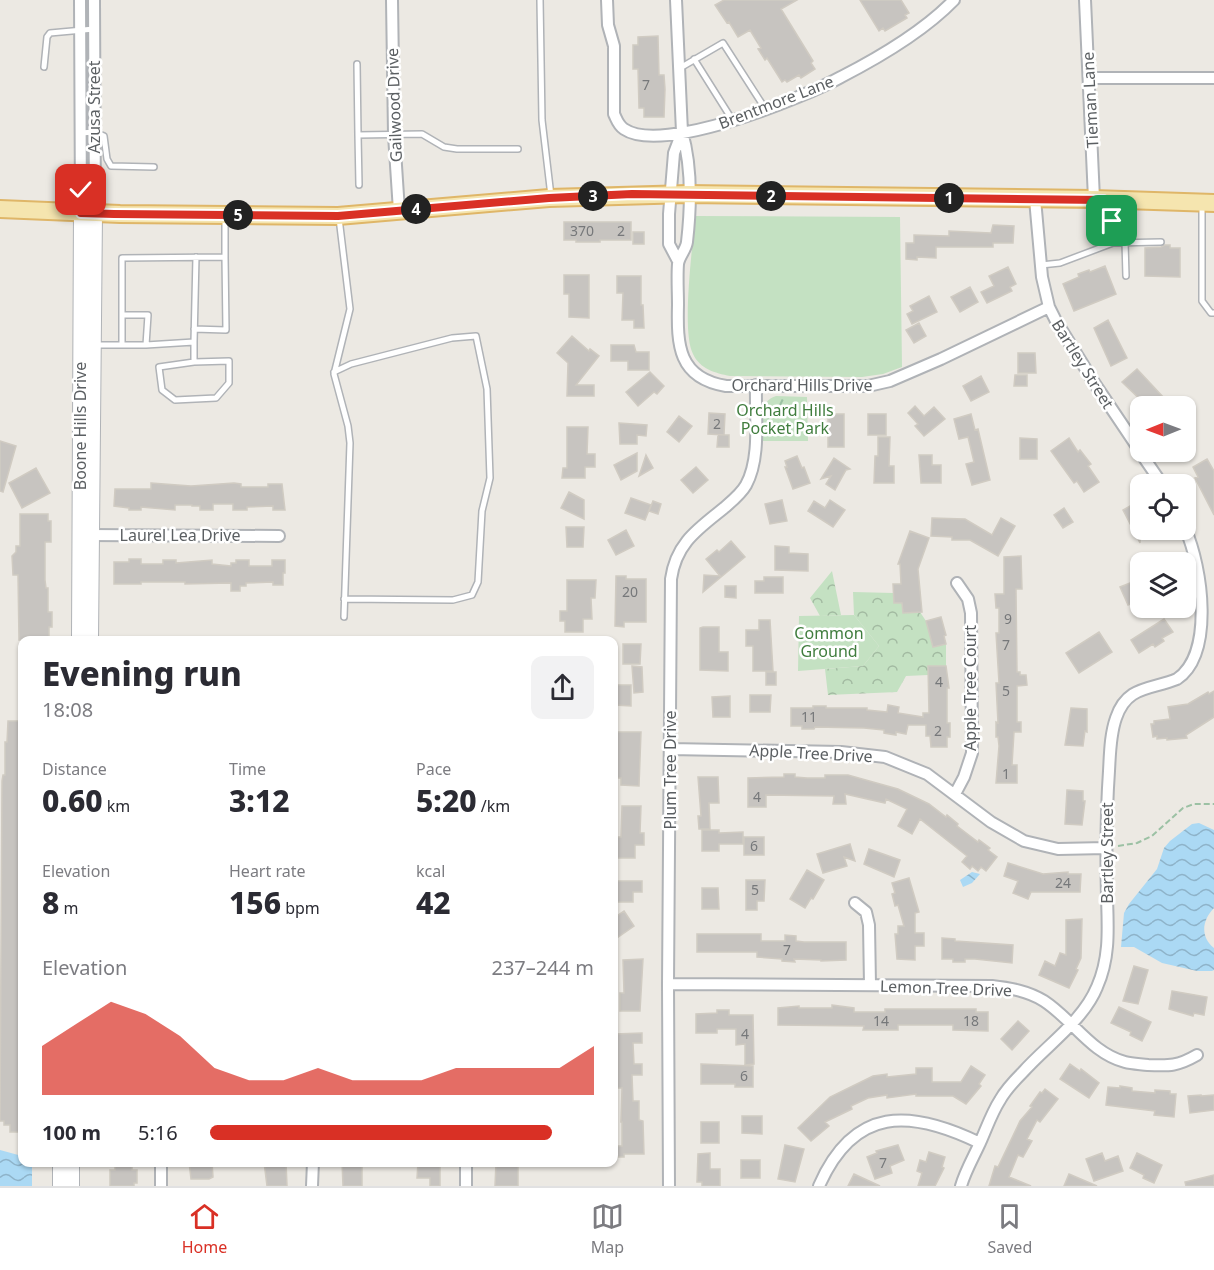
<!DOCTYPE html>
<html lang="en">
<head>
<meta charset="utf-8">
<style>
  :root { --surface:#fff; --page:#f2f2f3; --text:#2b2b33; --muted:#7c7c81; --line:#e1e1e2; --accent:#d93025 }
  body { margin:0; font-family:"Noto Sans",sans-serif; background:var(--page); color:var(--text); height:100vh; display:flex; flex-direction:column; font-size:22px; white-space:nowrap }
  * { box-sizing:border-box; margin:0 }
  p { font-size:20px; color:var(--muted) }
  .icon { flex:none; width:33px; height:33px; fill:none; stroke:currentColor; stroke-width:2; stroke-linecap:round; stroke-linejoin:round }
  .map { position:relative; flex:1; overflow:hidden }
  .drawer { position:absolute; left:18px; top:636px; width:600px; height:531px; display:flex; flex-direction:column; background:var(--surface); border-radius:12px; box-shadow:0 2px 4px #0004 }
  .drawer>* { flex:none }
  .needle { width:39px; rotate:269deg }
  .fabs { position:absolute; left:1130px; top:396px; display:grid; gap:12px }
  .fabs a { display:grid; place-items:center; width:66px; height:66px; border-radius:12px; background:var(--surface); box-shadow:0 2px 4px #0004; font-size:30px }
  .pin { position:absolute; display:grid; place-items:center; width:51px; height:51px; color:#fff; margin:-26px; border-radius:12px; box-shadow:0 3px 9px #0006 }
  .km { position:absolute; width:30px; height:30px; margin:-15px; border-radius:50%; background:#222; color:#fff; font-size:16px; line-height:30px; text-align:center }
  .round { display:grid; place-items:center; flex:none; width:63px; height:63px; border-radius:12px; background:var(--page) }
  .summary { display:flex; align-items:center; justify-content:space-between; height:102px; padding:0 24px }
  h1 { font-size:33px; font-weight:800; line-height:45px }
  .stats { display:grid; grid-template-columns:repeat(3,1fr); gap:9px; height:102px; padding:6px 24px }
  .stats div { display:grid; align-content:center }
  .stats b { font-size:30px; font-weight:800 }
  .stats small { font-size:16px; font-weight:400 }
  .stats p { font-size:16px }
  .chart { height:168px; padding:12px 24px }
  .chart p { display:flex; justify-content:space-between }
  .chart svg { width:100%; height:108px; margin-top:6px; fill:var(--accent); opacity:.7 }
  ul { padding:0 24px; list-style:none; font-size:20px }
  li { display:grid; grid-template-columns:96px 72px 1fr; align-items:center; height:45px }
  li i { height:15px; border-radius:8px; background:var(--accent) }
  .tab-bar { display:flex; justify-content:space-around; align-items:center; height:84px; border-top:2px solid var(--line); background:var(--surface); font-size:16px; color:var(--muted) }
  .tab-bar a { display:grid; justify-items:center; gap:3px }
  .tab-bar .selected { color:var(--accent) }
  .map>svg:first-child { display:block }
</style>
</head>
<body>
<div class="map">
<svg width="1214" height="1186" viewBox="0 0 1214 1186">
  <defs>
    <pattern id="forest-crowns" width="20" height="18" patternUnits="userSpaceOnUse" patternTransform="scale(1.5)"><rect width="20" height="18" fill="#c4e1c2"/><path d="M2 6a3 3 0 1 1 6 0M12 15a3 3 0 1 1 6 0" fill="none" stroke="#a2baa1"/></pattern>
    <pattern id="water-waves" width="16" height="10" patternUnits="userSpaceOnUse" patternTransform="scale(1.5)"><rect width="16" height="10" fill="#abd9f4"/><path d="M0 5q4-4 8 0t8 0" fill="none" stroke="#8eb3c9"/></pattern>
  </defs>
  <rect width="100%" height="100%" fill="#ece9e3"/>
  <!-- green -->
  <path fill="#c4e1c2" d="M695,216L900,217L902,367L883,374L862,377L730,376C715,373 700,369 693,354C681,331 693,245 695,216Z
    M776,396L807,397L808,441H762C762,425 757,402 776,396Z
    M854,615L879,646L863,666L798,671L799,616Z"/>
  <!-- forest -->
  <path fill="url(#forest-crowns)" d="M832,571L841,615L820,616L810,598Z
    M853,592L894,593V603H902L903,613L920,612L926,621L933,647L946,644V666H928V675L906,676L897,692L828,695L825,669L863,666L879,646L854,615Z"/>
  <!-- water -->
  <path fill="url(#water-waves)" d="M1199,823L1214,830V908C1202,920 1200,937 1214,948V970L1212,971H1197L1162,963L1134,947H1121L1124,913L1129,904L1157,869L1164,848L1170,841L1192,824Z
    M972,872L980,874L972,883L963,887L960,880Z
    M0,1150L22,1156V1162L32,1163V1186H0Z"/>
  <!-- building -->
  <path fill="#c7c4c0" stroke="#d0cbc2" stroke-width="1.5" d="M724,0H797L781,9L813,61L811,63L815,69L801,78L799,75L787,82L785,80L782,82L767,58L765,60L758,49L761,48L750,30L738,37L729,22L727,23L715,5Z
    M860,0H901L909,13L905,15L907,18L885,31L883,28L879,31Z
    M658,36L659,75H664L665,89L664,117H644V108H639L638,69H633V45H638V37Z
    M564,222H631V240H600V242H576V240H564Z
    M993,225L1014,226L1013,243H993V247H936V258L917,257V260L906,259V243H914V235L949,236V231L991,233Z
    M633,232H644V244H633Z
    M1165,245H1170V248H1180V277L1145,276V248L1161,247Z
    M1105,266L1116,294L1074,311L1063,284L1079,277L1078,274L1089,270L1090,272Z
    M1008,267L1016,284L1010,287L1012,291L987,303L981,292L994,286L989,276Z
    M564,275H589V318L569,317V294H564Z
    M617,276H641V305H643L644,328H634V320H622L623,293H617Z
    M970,287L978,302L960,312L951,297Z
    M929,296L937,312L912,324L907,314L913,311L910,306Z
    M1108,320L1127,358L1111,366L1094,328Z
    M919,323L926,336L914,343L906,330Z
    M572,336L589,351L590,349L599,356L576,385H594V396H567L568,363L557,353Z
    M611,345H634L636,352H649V370H628V361H611Z
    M1018,353H1035L1036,373H1018Z
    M1137,369L1164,398L1154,406H1147L1122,382Z
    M650,372L664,386L657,394L654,392L638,406L626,392Z
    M1015,375H1027V386H1014Z
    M981,376L989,392L971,401L963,386Z
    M915,406L924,416L934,407L945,419L924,436L915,426L918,424L908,413Z
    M709,413L725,414L724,435L708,434Z
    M828,414H844V447H828Z
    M868,414H886V435H868Z
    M971,414L975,430L978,429L990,480L972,485L966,464L974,462L968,437L959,439L954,419Z
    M679,416L692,426L679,442L667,432Z
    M619,423L647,425L646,436L637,435V444H620Z
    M567,427H588L587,454H595V467H585V478H562L563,468H567Z
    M718,435H729V447H717Z
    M878,437H890L889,466H894V483H874L875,456H878Z
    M1020,438L1037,439V459H1020Z
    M1069,438L1078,452L1080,450L1091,464L1088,466L1099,482L1084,492L1077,481L1074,483L1051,451Z
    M0,441L16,446L3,492L0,491Z
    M637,453V471L621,480L614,465Z
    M646,455L653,468L639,476Z
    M919,455H932V465H941V483H921Z
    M797,456L802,468L804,467L810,483L793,489L785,467H787L785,461Z
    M834,458L850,469L846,470L835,490L826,484L831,476L821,479Z
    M1207,459L1214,471V515L1195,478L1198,477L1193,467Z
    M696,467L708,480L693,493L681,480Z
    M36,468L50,493L22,508L9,483Z
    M151,483L191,486L234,483L241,484V487H268V484H282L285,510H273V506L247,507V510H233V504H213V510H200V506H192V505H175V510L141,507V510H129V508L114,506L115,489H151Z
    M569,492L584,500V519L561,508Z
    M631,498L651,505L645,520L625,513Z
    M782,500L787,521L770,524L765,504Z
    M830,500L845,510L833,527L808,511L814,501L825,508Z
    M653,501L661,504L658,514L649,511Z
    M1137,502L1140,507V543L1123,510Z
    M1064,508L1073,522L1063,528L1054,515Z
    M20,514H48V521H51V542H45V580L46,588H48V612H52V627H49V638L44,640H19L18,575H13L12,556L16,552V546H20Z
    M932,518L965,519L992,535L1001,518L1015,526L998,556L970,540H952V537L931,536Z
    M566,527H584L583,547H567Z
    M626,530L634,546L616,555L608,540Z
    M910,531L929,538L918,569L922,612L903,613L902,603H894L893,584H901L900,564H898Z
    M731,541L745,557L703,592L704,575L720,576L706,559L717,550L719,552Z
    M775,546L789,547V553L808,554V571L775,570Z
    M1021,556L1022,589H1016L1017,672H1020V675H1026L1027,685L1017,686V722H1021V732H1014L1012,765H1017V783H996L999,746L998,737H996V722L998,723L996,683H999L996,633H999V608H996L995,594H1004V557Z
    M129,559H141V564H163V560H176V563L212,560V564L231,566V563H236V560H249V566H272V560H285V573H283V585H273V582L246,583V586H240V591H231V583L185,584V582H141V584H114V562H129Z
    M616,576H626V579H646V622H624V627L615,626Z
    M764,577H783V593H755V581H764Z
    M1140,579V600L1128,605L1120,587Z
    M567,580H596L595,598H591L592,619H583V632H565V621H560V611H567Z
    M725,586H736V598L725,597Z
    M941,617L946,635L944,636L946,644L933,647L926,621Z
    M1164,619L1173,632L1162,638L1164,641L1155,647L1153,644L1139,653L1131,640Z
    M759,620H770L773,671H753V646H746V630H759Z
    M703,627H719V652H728V671L700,670V628Z
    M1099,632L1112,652L1079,673L1066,653Z
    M623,644H641L640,664H623Z
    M632,666L642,667L643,692L634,693Z
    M928,666H946L949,688H947V723H950V737H947V747H931L930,736H926V725H908L906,734L896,732V735L884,733V730L864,728L815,727L814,729H802V726H791V708H813V706H826V708H867V710L887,712L888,705L899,707L898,713L923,717V713H929Z
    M766,672H776V685H766Z
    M614,685H631V706L614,705Z
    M1214,691V717L1186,735L1187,738L1167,740V738L1157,739V736L1153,737L1151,724H1154V721L1170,719L1168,707L1188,704L1208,692L1209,694Z
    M750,695H771L770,712H750Z
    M730,696V717H713L712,697Z
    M1071,708L1087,709V732L1085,731L1083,746L1065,745Z
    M8,721H22V1132H10V1125H4V1121H0L2,781L3,775H5V742H7Z
    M614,732H641L639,786L621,785V778H614Z
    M784,774H795V777L807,778H825V775H848L898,789L929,804L946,817L947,815L958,824L957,826L978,842L979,840L990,848L988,850L997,857L986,871L981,867L978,871L972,866L970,869L962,862L967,856L920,819L912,834L898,826L907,809L886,799L885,803L845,794L846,804H833L834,796L766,795V807H748V778L784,777Z
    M698,777H718L719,803H709L710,829H699L698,816H701Z
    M1067,790L1083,791V801H1085L1082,825L1065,824Z
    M622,806H641L640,833H644V845H635V858H617V837H621Z
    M702,830H719V833L743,832V844H719V851H702Z
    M744,837H764V855H744Z
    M850,844L855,861L844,857L847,866L823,873L817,854Z
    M869,849L900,860L894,877L864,864Z
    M1008,863L1043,874L1068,872V874H1081L1080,892H1031L1028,899L1013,893L1018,881L1004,876Z
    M807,870L824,880L813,899L811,898L805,908L790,899Z
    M909,878L919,912L915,913V933H924V946H915V960L897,959L895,934H898V926H904L898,905L895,906L892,894L895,893L892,883Z
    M746,880H765L764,901H757V910H746Z
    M615,881H642V892H633V902H616Z
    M702,888H718L719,909H702Z
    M624,911L634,926L617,938L614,932V918Z
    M1082,919L1081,958L1076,969L1078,970L1069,988L1039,975L1045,961L1055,966L1060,953L1066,955V920Z
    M697,934H761V941H785V935L796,936V941L804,942H846V960L821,961V960L794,959L795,962L782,961V959L757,957V952H697Z
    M942,938L955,939V941L1013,945L1012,963L975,959H965V962H953V959H942Z
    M643,959L640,1011H620V993H624L623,960Z
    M1134,966L1148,970L1138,1004L1123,1001Z
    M1172,991L1207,997L1204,1015L1194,1013L1193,1016L1169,1009Z
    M832,1005L854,1008V1012H885V1009H976V1012H988V1031L953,1030V1025H898V1030H863L864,1026L778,1025V1008L799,1006V1008H832Z
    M1119,1007L1151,1022L1142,1041L1130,1035L1131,1032L1111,1023Z
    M717,1010H729V1015H753L754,1064L745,1065V1044L736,1045V1029H717V1033H696V1014L717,1013Z
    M1018,1021L1029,1031L1012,1050L1001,1039Z
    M642,1033V1043H633L634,1064H642V1075H632L633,1101H639V1120L643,1121L644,1154H624V1157H614V1146H622V1122H621L622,1088H616L615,1034Z
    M701,1064L753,1066V1087H735V1084H701Z
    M1070,1064L1080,1071L1081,1069L1099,1083L1089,1098L1060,1079Z
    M971,1066L985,1075L979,1084L981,1086L966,1104L953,1096H916V1094L887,1098V1095L868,1098L851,1106L852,1109L825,1122L829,1126L811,1141L798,1128L830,1097L873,1076L887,1074V1077L916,1074V1068H932V1082H961Z
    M1120,1086L1132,1088V1091L1155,1093V1090L1170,1091V1094H1176L1174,1117L1154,1115L1155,1111L1106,1105L1108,1087L1120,1088Z
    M1045,1089L1058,1099L1040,1122L1037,1120L1027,1139L1032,1141L1023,1157L1018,1155L1009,1177L1031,1186H989L995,1166L998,1167L1020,1121L1032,1107L1030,1106L1040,1092L1042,1093Z
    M1201,1095V1096L1214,1095V1110L1190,1113L1188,1096Z
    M742,1116H762V1134L742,1133Z
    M701,1122H719V1143H701Z
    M785,1145L804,1149L795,1182L778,1179Z
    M898,1145L904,1160L890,1166L892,1173L875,1179L867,1157L877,1153L876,1151Z
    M929,1152L945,1157L942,1167L944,1168L935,1186H918L922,1173L917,1171L920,1160L926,1162Z
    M710,1153V1169H720V1186H702V1182H697L698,1154Z
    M1102,1153L1105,1161L1118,1156L1123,1171L1094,1181L1086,1159Z
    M1137,1153L1162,1165L1154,1183L1143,1178L1144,1175L1130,1168Z
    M741,1160H760V1178H741Z
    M115,1162H132V1170H137V1183H134V1186H110V1170H115Z
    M189,1162H212L213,1177L209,1179H191Z
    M264,1162H286L287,1186H267Z
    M342,1162H362V1186H343Z
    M418,1162H440V1186H430V1178H417Z
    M496,1162H518V1186H495Z
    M854,1174L880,1186H848Z
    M1069,1174L1097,1186H1064Z
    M1214,1175V1186H1186L1185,1182Z"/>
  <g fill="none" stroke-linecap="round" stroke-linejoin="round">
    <!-- service casing -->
    <g stroke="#b0b3b7" stroke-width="8">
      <path id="service" d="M540,0L542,120L551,196
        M694,59L733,121
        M357,64L358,135L422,134L444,147L457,149H518
        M44,67L47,37L50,33L94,29
        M680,68L723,43L766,110
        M81,133L94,132L104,136L107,159L111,166L154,167
        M358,135L359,185
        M1103,201L1105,213L1114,223
        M1202,204V301L1211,313H1214
        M339,218L350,309L334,374L348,426L350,443L344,617
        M1125,242L1126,276
        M1113,243L1161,242
        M1041,265L1060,263L1113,243L1114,223L1121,212L1122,203
        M122,315H148L146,345H122
        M194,329L226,330L225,257
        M194,342L196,257
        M96,345H122V258L225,257V216
        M146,345L194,342V362L159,367L162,390L175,400L216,398L229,383V361L194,362
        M334,372L351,364L452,338L476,336L487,389L490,478L482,511L478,582L472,595L453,600L344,599"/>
    </g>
    <!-- minor casing -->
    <g stroke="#b0b3b7" stroke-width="14">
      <path id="minor" d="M80,0L81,212
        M94,0L95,213
        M392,0L394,135L399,211
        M607,0L608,25L614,46V114C617,120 618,125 624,129C662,155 803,98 841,77C880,57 923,32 954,0
        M676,0L682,132C692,166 691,207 687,242C686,250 679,256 678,264C677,277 678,292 678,305C677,345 678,378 726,386H868L890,381L941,359L1049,307
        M1085,0L1094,199
        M1089,78H1214
        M1035,199L1042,277L1049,307L1056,321L1095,384L1140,451
        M678,261L669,244V214L674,153L682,132
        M1140,452L1162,484
        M86,535L279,536
        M670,749L841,752L885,757L927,774L991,822L1024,841L1058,849L1106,848
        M955,794L964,777L972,753L971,613L968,599L957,583
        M855,903L866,912L869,925L870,985
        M668,984L992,986C1010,988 1028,991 1044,1001C1073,1020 1091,1053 1125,1062C1132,1064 1141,1064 1148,1065C1170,1066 1178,1066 1197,1055
        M161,1186V1162
        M312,1186L313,1162
        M466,1186V1162
        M669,1186L668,984L671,579C676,543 698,529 724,508C732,501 741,494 746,485C761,458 755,416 756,385
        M819,1186C854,1106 910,1109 980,1143
        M961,1186C965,1172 973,1158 979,1145C986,1130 991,1114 1000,1100C1006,1089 1015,1080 1023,1072C1047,1045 1083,1021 1097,987C1110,958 1108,929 1107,898C1106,856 1106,814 1109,771C1110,754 1110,735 1116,718C1127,685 1151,690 1177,679C1214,654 1203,569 1185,528"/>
    </g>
    <!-- tertiary casing -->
    <g stroke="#b0b3b7" stroke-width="16">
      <path id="tertiary" d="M79,640L81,212
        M91,640L95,213
        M60,1186V1162
        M72,1186V1162"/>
    </g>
    <!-- primary casing -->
    <g stroke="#dfb668" stroke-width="20">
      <path id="primary" d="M0,209L120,214L338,216L549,198L688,194L1094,199L1214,203"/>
    </g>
    <!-- path -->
    <path stroke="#9cc1a4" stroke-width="2" stroke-dasharray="6 3" stroke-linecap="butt" d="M768,418L778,409L784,397
      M1118,846L1137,843L1152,836L1183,808L1194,804H1214"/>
    <!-- service -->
    <use href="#service" stroke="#fff" stroke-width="5"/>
    <!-- minor -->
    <use href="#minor" stroke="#fff" stroke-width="10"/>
    <!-- tertiary -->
    <use href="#tertiary" stroke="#fff" stroke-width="14"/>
    <!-- primary -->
    <use href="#primary" stroke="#f5e5af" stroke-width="16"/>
  </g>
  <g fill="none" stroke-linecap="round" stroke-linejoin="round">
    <!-- route casing -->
    <g stroke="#fff" stroke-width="12">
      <path id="route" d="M81,190V213L114,214L338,216L549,198L632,194L1103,200L1105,213L1112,221"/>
    </g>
    <!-- route -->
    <use href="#route" stroke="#d93025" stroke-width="8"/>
  </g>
  <g text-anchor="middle" stroke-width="5" stroke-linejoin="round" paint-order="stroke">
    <!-- number labels -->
    <g font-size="14" fill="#76787a">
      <text x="646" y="90">7</text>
      <text x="582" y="236">370</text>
      <text x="621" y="236">2</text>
      <text x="717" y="429">2</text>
      <text x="630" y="597">20</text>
      <text x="1008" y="624">9</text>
      <text x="1006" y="650">7</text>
      <text x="939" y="687">4</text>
      <text x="1006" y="696">5</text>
      <text x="809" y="722">11</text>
      <text x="938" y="736">2</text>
      <text x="1006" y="779">1</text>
      <text x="757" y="802">4</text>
      <text x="754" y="851">6</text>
      <text x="1063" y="888">24</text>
      <text x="755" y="895">5</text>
      <text x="787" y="955">7</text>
      <text x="881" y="1026">14</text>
      <text x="971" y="1026">18</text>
      <text x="745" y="1039">4</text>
      <text x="744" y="1081">6</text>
      <text x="883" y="1168">7</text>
    </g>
    <!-- street labels -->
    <g font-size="16" fill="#5b5f62" stroke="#fff">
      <text transform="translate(1090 100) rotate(-93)" y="6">Tieman Lane</text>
      <text transform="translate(776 102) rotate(-21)" y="6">Brentmore Lane</text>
      <text transform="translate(394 105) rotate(-92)" y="6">Gailwood Drive</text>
      <text transform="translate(94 107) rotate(-90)" y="6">Azusa Street</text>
      <text transform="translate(1083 364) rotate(58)" y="6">Bartley Street</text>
      <text x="802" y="391">Orchard Hills Drive</text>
      <text transform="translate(80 426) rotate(-90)" y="6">Boone Hills Drive</text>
      <text x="180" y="541">Laurel Lea Drive</text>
      <text transform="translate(970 688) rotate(-90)" y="6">Apple Tree Court</text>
      <text transform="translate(811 753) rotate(3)" y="6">Apple Tree Drive</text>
      <text transform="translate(670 770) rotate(-90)" y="6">Plum Tree Drive</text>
      <text transform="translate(1107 853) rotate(-90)" y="6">Bartley Street</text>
      <text transform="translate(946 988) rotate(2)" y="6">Lemon Tree Drive</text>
    </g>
    <!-- park labels -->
    <g font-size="16" fill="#407d3e" stroke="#fff">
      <text x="785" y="416">Orchard Hills<tspan x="785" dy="18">Pocket Park</tspan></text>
      <text x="829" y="639">Common<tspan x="829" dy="18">Ground</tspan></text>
    </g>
  </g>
</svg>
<div class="fabs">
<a><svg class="needle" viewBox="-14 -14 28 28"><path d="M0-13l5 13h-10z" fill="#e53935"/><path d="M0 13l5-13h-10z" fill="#7c7c81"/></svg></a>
<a><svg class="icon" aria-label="locate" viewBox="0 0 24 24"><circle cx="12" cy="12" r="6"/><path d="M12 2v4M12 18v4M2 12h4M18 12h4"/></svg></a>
<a><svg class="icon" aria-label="layers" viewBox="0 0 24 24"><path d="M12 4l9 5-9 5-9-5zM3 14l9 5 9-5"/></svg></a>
</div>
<div class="pin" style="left:1112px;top:221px;background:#1e9e55"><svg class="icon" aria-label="arrive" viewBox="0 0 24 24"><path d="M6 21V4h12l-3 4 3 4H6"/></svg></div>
<div class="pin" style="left:81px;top:190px;background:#d93025"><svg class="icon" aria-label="check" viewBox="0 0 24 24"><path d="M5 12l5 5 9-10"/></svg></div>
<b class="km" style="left:949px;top:198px">1</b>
<b class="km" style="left:771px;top:196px">2</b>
<b class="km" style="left:593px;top:196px">3</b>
<b class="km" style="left:416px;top:209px">4</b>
<b class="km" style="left:238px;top:215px">5</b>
<section class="drawer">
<div class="summary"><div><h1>Evening run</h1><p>18:08</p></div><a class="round"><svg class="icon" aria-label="share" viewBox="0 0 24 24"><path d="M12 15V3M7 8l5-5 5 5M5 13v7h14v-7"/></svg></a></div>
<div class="stats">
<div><p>Distance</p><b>0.60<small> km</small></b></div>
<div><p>Time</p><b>3:12</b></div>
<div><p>Pace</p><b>5:20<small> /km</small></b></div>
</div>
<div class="stats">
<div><p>Elevation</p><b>8<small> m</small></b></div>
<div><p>Heart rate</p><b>156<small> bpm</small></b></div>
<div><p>kcal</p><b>42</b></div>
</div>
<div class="chart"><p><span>Elevation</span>237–244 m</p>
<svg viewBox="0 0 160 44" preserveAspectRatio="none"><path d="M0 44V24L10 15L20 6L30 11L40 20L50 33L60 38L70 38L80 33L90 38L100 38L110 38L120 33L130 33L140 33L150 33L160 24V44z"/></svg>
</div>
<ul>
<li><b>100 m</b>5:16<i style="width:89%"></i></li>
</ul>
</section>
</div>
<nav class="tab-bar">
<a class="selected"><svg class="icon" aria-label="home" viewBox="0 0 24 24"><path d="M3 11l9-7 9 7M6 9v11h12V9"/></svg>Home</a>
<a><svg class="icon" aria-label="map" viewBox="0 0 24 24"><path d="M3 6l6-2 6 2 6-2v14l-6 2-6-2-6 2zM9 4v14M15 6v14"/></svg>Map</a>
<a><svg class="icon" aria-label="saved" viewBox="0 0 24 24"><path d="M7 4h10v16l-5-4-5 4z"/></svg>Saved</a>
</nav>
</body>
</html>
